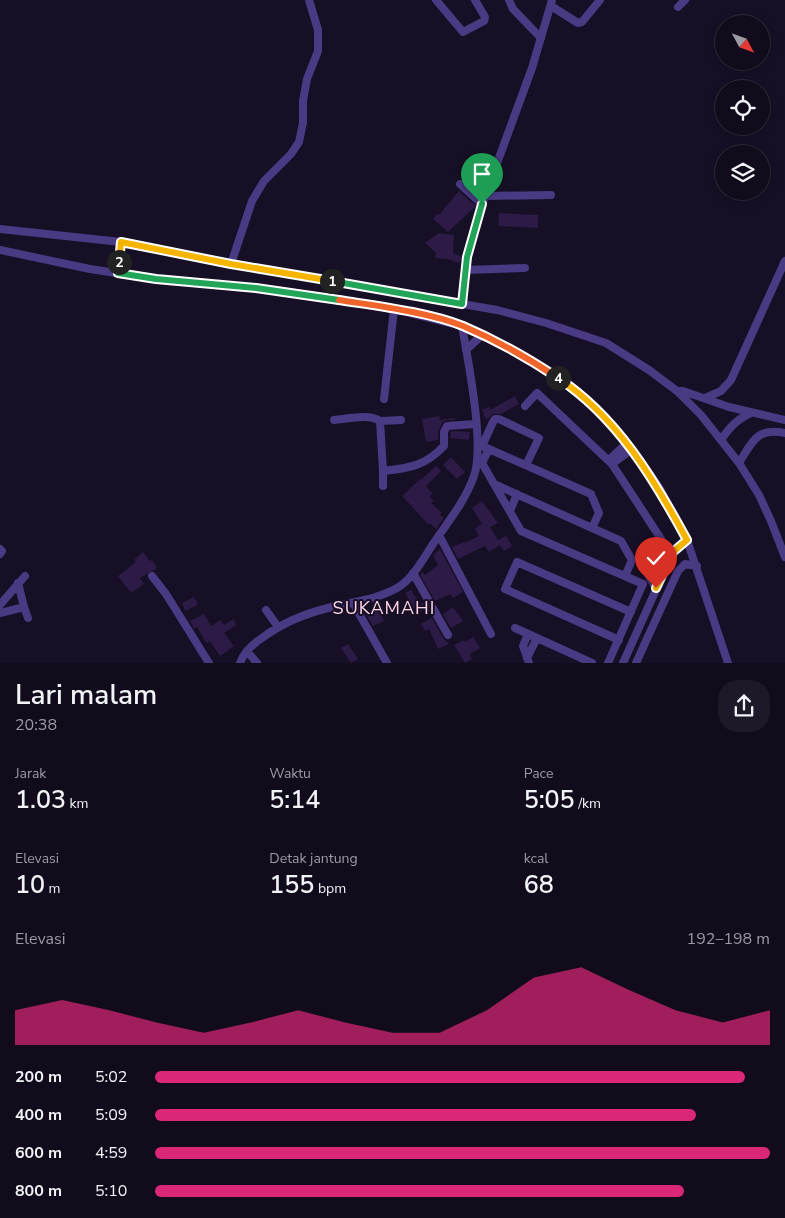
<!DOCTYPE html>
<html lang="id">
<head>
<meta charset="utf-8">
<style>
  :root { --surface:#110b1c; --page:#1e1929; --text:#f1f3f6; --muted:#9c9ba3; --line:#302b3b; --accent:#db2777 }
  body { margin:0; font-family:"Nunito Sans",sans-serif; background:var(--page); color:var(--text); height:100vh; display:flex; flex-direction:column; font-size:19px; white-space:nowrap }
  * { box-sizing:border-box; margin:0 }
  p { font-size:16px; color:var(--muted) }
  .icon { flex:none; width:28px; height:28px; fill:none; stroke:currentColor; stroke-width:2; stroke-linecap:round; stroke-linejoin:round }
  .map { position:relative; height:663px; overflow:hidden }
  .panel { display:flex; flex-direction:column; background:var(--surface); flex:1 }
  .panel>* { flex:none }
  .needle { width:32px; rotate:131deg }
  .buttons { position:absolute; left:715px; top:15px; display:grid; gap:10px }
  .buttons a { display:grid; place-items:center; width:55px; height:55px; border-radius:50%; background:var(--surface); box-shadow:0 2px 8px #0003,0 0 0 1px var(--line); font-size:25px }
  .pin { position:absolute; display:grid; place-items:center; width:42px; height:42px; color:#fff; margin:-51px -21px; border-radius:50% 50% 50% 0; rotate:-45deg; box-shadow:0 0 5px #0007 }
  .pin .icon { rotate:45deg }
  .km { position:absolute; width:25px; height:25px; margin:-12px; border-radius:50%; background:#222; color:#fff; font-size:14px; line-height:25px; text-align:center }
  .round { display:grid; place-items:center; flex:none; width:52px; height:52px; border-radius:20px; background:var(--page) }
  .overview { display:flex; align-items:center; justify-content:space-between; height:85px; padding:0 15px }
  h1 { font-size:28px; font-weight:600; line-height:38px }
  .stats { display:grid; grid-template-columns:repeat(3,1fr); gap:8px; height:85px; padding:5px 15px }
  .stats div { display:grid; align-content:center }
  .stats b { font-size:25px; font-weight:600 }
  .stats small { font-size:14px; font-weight:400 }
  .stats p { font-size:14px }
  .chart { height:140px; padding:10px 15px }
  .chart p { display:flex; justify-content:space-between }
  .chart svg { width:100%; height:90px; margin-top:5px; fill:var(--accent); opacity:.7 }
  ul { padding:0 15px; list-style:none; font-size:16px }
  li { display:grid; grid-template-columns:80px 60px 1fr; align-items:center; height:38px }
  li i { height:12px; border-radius:6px; background:var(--accent) }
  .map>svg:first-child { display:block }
</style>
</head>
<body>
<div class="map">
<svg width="785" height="663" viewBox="0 0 785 663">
  <rect width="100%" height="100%" fill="#170f25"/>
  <!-- building -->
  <path fill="#2b1b46" d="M477,162L486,175L479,180L483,184L479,193L466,182L468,180L464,176Z
    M459,191L476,206L448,232L433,219L437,214L439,215Z
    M499,213L538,215V228L498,226Z
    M439,233L454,235L453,253L462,257L459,263L447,259L435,258L436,253L425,243Z
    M515,396L519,404L501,414H493L486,420L482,410L489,407L490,410Z
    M439,416L440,420L455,418V420H446L442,423L438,432V440L426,442L422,419Z
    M451,431L470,432L469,440L450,438Z
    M451,457L465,472L457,479L443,465Z
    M436,466L441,471L426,486L433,494L430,496L434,501L431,503L442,513L440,515L444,518L436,529L430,523L428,524L402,496L420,479L421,480Z
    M482,501L498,523L490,527L498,540L506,536L512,546L504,551L500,545L489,552L485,546L458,559L452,547L464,542L465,543L479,536L475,528L482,524L472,508Z
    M440,549L463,592L453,598L450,594L435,601L420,575L423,572L425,575L438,565L433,555Z
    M143,552L150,561L152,560L157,568L140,578L144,584L131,593L118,576L136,562L134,560Z
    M411,590L420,604L423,602L426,608L417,614L405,593Z
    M194,597L198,605L185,611L182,603Z
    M378,607L384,621L373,626L365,613Z
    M453,607L463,621L451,628L443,614Z
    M204,614L211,626L220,620L224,625L233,619L236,625L224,633L234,646L220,656L210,641L206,643L197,627L194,629L190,621Z
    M432,618L443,638L449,644L438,649L429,629L425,631L421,624Z
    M473,637L480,648L470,654L472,659L465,663L454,645L464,640L465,642Z
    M348,644L358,659L351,663L341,648Z"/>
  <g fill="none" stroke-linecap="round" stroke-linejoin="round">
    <!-- minor -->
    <path stroke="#4a3a84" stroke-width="8" d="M436,0L463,32L484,21L485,17L475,0
      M509,0L513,9L541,38
      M551,6L578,23L582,22L600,0
      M678,7L685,0
      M460,184L482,204
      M485,196L551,195
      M0,229L121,242L231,264L497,310L546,323L606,343L649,370L677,391L701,415L739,463L759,495L771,521L785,557
      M0,250L90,269L156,279L257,288L394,309L462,326L526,357L561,380L595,408L631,448L659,487L687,540L728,663
      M231,264L252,201L264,181L291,154L299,142L303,123V101L307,79L318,51V30L309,0
      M465,270L525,268
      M117,273L121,242
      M462,304L469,246L485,196L532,68L552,0
      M466,350L482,335
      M677,391H683L729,407L785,420
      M705,398L721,391L731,380L785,261
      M384,399L394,309
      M525,406L537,393L612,464L663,542C663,553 646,565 648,574C650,579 654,584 656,588
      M334,420C347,419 369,413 380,421L383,471C410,468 425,466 444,446V432L447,426L476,424
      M380,421L401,420
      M721,440C729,428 737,419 751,413
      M489,449L591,494L599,513L592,528
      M609,460L627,443
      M739,463C752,442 757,427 785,433
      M612,464L632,449
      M526,465L539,438L499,419H495L493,422L482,446L489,449L482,463L521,531L643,584L608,663
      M494,484L621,541L632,560L625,576
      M383,486V471
      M510,511L517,494
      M439,535L491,634
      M0,549L2,551L0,554
      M413,573L448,635
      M152,576L166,594L209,663
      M353,603L387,663
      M0,605L25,576
      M24,607L28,618
      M266,610L278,627
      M0,613L24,607L18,583
      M515,628L592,663
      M528,634L523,646L529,663
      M619,640L505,589L517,562L631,612
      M247,651L257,663
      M527,658L537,638
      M240,663C244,652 253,644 262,638C282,623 304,614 328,608C350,602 376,600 397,588C414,578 424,557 435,541C449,521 466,499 474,476C485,444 468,361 462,326
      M623,663L673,552L687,540
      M636,663L678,571L685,564L697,566"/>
  </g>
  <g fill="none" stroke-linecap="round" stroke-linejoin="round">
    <!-- split-1 casing -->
    <g stroke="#fff" stroke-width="10">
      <path id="split-1" d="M332,281L462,304L467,257L482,204"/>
    </g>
    <!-- split-2 casing -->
    <g stroke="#fff" stroke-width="10">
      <path id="split-2" d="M119,262L121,242L231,264L332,281"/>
    </g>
    <!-- split-3 casing -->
    <g stroke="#fff" stroke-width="10">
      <path id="split-3" d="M119,262L118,273L156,279L256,288L339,300"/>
    </g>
    <!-- split-4 casing -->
    <g stroke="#fff" stroke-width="10">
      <path id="split-4" d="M339,300C377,306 428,312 463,326C496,340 528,358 558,378"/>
    </g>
    <!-- split-5 casing -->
    <g stroke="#fff" stroke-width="10">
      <path id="split-5" d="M558,378C617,417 654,479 687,540L673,552L656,588"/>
    </g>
    <!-- split-1 -->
    <use href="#split-1" stroke="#22a559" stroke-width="6"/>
    <!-- split-2 -->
    <use href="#split-2" stroke="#f5b400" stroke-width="6"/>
    <!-- split-3 -->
    <use href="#split-3" stroke="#22a559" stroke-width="6"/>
    <!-- split-4 -->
    <use href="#split-4" stroke="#f0652b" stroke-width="6"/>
    <!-- split-5 -->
    <use href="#split-5" stroke="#f5b400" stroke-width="6"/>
  </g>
  <g text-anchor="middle" stroke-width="4" stroke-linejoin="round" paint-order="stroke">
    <!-- quarter labels -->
    <g font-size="18" letter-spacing="1" fill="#ffd5e8" stroke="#170f25">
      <text x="384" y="614">SUKAMAHI</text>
    </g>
  </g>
</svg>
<div class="buttons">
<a><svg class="needle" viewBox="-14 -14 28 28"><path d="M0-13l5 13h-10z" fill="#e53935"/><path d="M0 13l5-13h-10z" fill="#9c9ba3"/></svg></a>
<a><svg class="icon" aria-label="locate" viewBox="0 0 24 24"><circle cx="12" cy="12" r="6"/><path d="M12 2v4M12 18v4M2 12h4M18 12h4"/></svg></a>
<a><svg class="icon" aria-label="layers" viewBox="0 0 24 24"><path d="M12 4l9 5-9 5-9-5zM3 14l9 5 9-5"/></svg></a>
</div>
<div class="pin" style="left:482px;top:204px;background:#1e9e55"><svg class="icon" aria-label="arrive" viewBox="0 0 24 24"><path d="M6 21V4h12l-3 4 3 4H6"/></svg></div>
<div class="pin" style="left:656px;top:588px;background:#d93025"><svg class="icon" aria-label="check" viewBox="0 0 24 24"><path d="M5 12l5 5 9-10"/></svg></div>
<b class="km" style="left:332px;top:281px">1</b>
<b class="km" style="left:119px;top:262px">2</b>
<b class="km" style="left:558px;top:378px">4</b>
</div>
<section class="panel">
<div class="overview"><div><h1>Lari malam</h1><p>20:38</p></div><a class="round"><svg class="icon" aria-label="share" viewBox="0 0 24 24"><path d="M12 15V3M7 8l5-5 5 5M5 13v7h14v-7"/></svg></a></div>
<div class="stats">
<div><p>Jarak</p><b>1.03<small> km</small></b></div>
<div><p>Waktu</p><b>5:14</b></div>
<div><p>Pace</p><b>5:05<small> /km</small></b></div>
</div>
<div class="stats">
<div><p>Elevasi</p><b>10<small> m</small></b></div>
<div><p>Detak jantung</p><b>155<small> bpm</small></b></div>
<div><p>kcal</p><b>68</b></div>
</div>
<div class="chart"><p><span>Elevasi</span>192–198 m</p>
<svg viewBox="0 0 160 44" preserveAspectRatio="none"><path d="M0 44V27L10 22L20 27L30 33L40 38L50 33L60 27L70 33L80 38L90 38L100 27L110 11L120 6L130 17L140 27L150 33L160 27V44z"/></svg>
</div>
<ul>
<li><b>200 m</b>5:02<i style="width:96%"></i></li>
<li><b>400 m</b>5:09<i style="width:88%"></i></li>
<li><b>600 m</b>4:59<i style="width:100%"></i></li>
<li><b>800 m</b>5:10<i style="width:86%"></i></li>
</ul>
</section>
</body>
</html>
